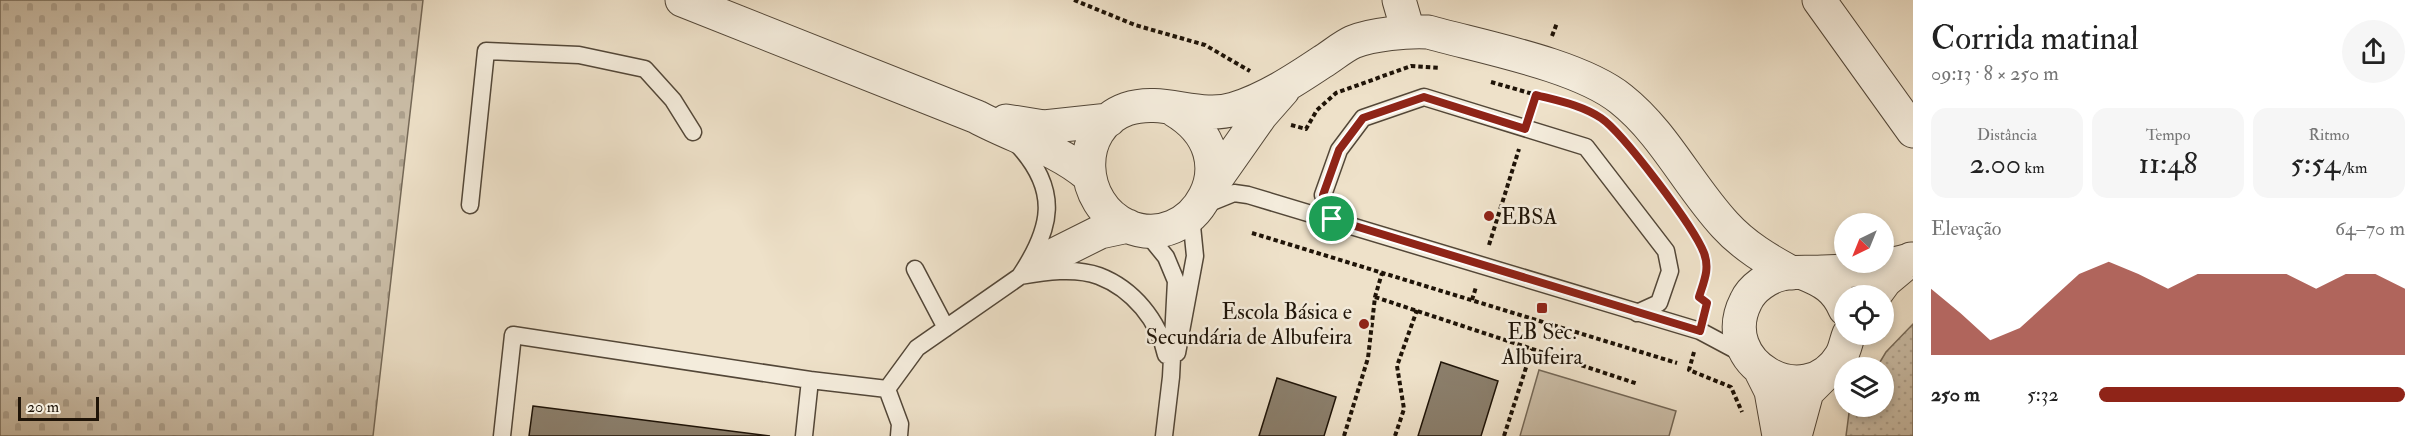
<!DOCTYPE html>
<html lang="pt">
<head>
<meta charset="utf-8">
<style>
  :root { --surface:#fff; --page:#f6f6f6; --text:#222; --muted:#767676; --accent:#8f2418 }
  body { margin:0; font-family:"IM FELL Double Pica",serif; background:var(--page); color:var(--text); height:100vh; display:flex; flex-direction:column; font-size:22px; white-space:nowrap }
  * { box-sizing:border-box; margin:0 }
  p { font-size:20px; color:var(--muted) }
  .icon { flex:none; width:33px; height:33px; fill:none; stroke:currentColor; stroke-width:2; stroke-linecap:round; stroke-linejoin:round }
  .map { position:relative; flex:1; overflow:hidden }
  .drawer { display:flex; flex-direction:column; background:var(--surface); width:510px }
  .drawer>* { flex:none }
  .needle { width:39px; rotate:223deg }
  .fabs { position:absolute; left:1834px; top:213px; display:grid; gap:12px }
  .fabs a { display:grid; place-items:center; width:60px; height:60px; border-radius:50%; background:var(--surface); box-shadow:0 3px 9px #0003; font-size:30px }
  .scale { position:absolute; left:18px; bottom:15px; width:81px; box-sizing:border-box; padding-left:6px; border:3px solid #1f1408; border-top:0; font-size:16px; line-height:21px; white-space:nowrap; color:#1f1408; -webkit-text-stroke:4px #f4ecdc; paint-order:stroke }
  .pin { position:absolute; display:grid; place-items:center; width:51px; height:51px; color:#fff; margin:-26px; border:3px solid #fff; border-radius:50%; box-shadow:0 2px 6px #0007 }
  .round { display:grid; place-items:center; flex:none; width:63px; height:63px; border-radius:32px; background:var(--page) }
  .overview { display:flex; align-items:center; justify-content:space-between; height:102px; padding:0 18px }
  h1 { font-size:33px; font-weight:600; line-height:45px }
  .stats { display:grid; grid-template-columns:repeat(3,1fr); gap:9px; height:102px; padding:6px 18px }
  .stats div { display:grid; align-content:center; border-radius:15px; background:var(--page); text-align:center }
  .stats b { font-size:30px; font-weight:600 }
  .stats small { font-size:16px; font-weight:400 }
  .stats p { font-size:16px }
  .chart { height:168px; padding:12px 18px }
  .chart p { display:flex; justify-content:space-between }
  .chart svg { width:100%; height:108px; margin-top:6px; fill:var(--accent); opacity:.7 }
  ul { padding:0 18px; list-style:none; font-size:20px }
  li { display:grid; grid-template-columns:96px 72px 1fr; align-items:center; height:45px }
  li i { height:15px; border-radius:8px; background:var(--accent) }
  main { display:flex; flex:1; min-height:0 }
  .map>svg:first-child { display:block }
</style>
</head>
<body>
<main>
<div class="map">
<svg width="1913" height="436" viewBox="0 0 1913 436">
  <defs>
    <pattern id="grass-dots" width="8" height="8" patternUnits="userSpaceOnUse" patternTransform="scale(1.5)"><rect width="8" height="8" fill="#cbbea8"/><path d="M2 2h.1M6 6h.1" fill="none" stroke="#aea28f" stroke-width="1.8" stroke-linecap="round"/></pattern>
    <pattern id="cemetery-stones" width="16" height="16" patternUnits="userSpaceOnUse" patternTransform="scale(1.5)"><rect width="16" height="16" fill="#cbbea8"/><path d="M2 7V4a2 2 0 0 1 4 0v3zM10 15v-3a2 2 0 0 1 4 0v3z" fill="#aea28f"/></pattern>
  </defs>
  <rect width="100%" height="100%" fill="#eee1c9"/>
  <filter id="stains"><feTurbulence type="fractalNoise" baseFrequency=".00333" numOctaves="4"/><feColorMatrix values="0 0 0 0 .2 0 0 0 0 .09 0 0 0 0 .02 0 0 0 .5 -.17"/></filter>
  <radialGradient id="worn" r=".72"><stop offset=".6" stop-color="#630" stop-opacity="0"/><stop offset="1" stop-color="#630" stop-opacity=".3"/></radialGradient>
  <!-- grass -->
  <path fill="url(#grass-dots)" stroke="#756958" stroke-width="1.5" d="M1913,324V436H1846L1849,413L1853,407L1884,406V368L1877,367L1886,352Z"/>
  <!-- cemetery -->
  <path fill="url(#cemetery-stones)" stroke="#756958" stroke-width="1.5" d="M0,0H423L373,436H0Z"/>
  <!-- park -->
  <path fill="#cbbea8" stroke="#756958" stroke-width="1.5" d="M1539,370L1676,411L1669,436H1520Z"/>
  <!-- building -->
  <path fill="#8b7f6c" stroke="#1f1408" stroke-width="1.5" d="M1441,362L1498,381L1481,436H1418Z
    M1277,378L1336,397L1324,436H1259Z
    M533,406L770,436H529Z"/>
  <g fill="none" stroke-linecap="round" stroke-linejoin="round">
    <!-- lane casing -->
    <g stroke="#534738" stroke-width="19">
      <path id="lane" d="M1018,145C1060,191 1052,228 1020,276
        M470,205L486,51L579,55L645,69L673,100L693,132
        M1202,206L1234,193L1248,195L1700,331L1745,355
        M1332,219L1323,195L1339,150L1363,118L1424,97L1586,147L1666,251L1670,271L1659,303L1637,313
        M1143,234L1153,241L1166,257L1176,281L1171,377L1164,436
        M915,269L946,328
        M1020,276C1044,272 1075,267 1099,276C1133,289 1159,321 1166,355
        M1177,353L1195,256L1191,216
        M887,389L917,348L1029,270
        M887,389L900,424L899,436
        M502,436L513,335L810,380
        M804,436L810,380L887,389"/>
    </g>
    <!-- street casing -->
    <g stroke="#534738" stroke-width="35">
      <path id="street" d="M682,0L977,117C1014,137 1056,148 1088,175
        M1399,0L1408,31
        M1819,0L1913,131
        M1174,110C1254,157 1192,255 1127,226C1079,205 1073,128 1127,109C1162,97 1199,120 1234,109C1266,99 1295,80 1322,62C1332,56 1342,47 1353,42C1373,34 1407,31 1428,32C1482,47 1579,65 1621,99C1664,133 1688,185 1725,225C1744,246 1768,260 1792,273
        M1006,121L1044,127L1109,120
        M1209,189L1261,115L1283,90
        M1048,258L1100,232L1128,226
        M1803,273C1823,281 1836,288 1845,309
        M1874,296L1885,281L1911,259
        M1849,334C1846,341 1845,350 1841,356C1805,415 1714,363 1746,301C1752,288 1768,277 1782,274C1794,271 1810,273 1823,272C1853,271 1883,268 1913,259
        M1761,371L1771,391L1779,436
        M1795,436L1807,392L1829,370"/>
    </g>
    <!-- path -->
    <path stroke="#1f1408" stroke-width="4" stroke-dasharray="4.5 3" stroke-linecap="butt" d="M1074,0L1135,25L1205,45L1250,71
      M1552,36L1557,23
      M1491,82L1547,98
      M1291,125L1306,129L1317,110L1336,93L1411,66L1440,68
      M1252,233L1677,363
      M1699,243C1710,263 1706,277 1699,297L1707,303L1705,310
      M1489,245L1519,149
      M1375,297L1638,384
      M1472,300L1476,287
      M1694,352L1689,370L1731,387L1742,412
      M1344,436L1368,358L1375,297L1382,273
      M1395,436L1404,409L1397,366L1417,310
      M1504,436L1532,349"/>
    <!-- lane -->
    <use href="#lane" stroke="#f4ecdc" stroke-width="16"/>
    <!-- street -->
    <use href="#street" stroke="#f4ecdc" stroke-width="33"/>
  </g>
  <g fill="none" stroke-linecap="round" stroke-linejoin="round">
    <!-- route casing -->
    <g stroke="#fff" stroke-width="12">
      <path id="route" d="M1536,95C1559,101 1581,105 1601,118C1623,133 1694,227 1704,253C1710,269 1704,281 1699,297L1707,303L1700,331L1332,219L1323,195L1339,150L1363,118L1424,97L1525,129Z"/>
    </g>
    <!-- route -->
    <use href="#route" stroke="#8f2418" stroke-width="8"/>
  </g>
  <!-- markers -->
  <g fill="#8f2418" stroke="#f4ecdc" stroke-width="2">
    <circle cx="1489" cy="216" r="6"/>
    <rect x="1536" y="302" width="12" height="12" rx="3"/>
    <circle cx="1364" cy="324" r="6"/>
  </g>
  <g text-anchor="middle" stroke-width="5" stroke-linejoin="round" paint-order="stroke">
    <!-- poi labels -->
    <g font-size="22" fill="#1f1408" stroke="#f4ecdc" text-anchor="start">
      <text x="1501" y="224">EBSA</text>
      <text x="1352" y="319" text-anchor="end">Escola Básica e<tspan x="1352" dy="25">Secundária de Albufeira</tspan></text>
      <text x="1542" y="339" text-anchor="middle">EB Sec.<tspan x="1542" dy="25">Albufeira</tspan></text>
    </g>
  </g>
  <rect width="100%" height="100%" filter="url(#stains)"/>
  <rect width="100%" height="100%" fill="url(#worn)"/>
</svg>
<div class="fabs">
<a><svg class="needle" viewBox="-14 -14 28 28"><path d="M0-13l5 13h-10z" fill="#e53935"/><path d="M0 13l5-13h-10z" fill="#767676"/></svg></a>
<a><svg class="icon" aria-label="locate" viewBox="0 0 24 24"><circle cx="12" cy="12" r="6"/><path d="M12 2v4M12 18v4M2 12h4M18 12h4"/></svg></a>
<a><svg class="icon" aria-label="layers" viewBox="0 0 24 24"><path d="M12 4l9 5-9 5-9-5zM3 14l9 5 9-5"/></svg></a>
</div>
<div class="scale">20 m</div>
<div class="pin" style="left:1332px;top:219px;background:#1e9e55"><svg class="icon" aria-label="arrive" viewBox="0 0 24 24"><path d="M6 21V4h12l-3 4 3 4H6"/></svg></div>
</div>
<section class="drawer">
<div class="overview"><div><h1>Corrida matinal</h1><p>09:13 · 8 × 250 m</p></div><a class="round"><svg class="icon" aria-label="share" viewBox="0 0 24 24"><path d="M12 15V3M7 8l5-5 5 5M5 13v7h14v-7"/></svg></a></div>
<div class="stats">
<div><p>Distância</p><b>2.00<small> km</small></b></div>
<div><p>Tempo</p><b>11:48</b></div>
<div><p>Ritmo</p><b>5:54<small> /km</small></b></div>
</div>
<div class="chart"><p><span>Elevação</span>64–70 m</p>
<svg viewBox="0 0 160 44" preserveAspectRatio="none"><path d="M0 44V17L10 27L20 38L30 33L40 22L50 11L60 6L70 11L80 17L90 11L100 11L110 11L120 11L130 17L140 11L150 11L160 17V44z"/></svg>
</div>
<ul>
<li><b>250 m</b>5:32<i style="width:100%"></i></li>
</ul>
</section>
</main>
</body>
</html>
